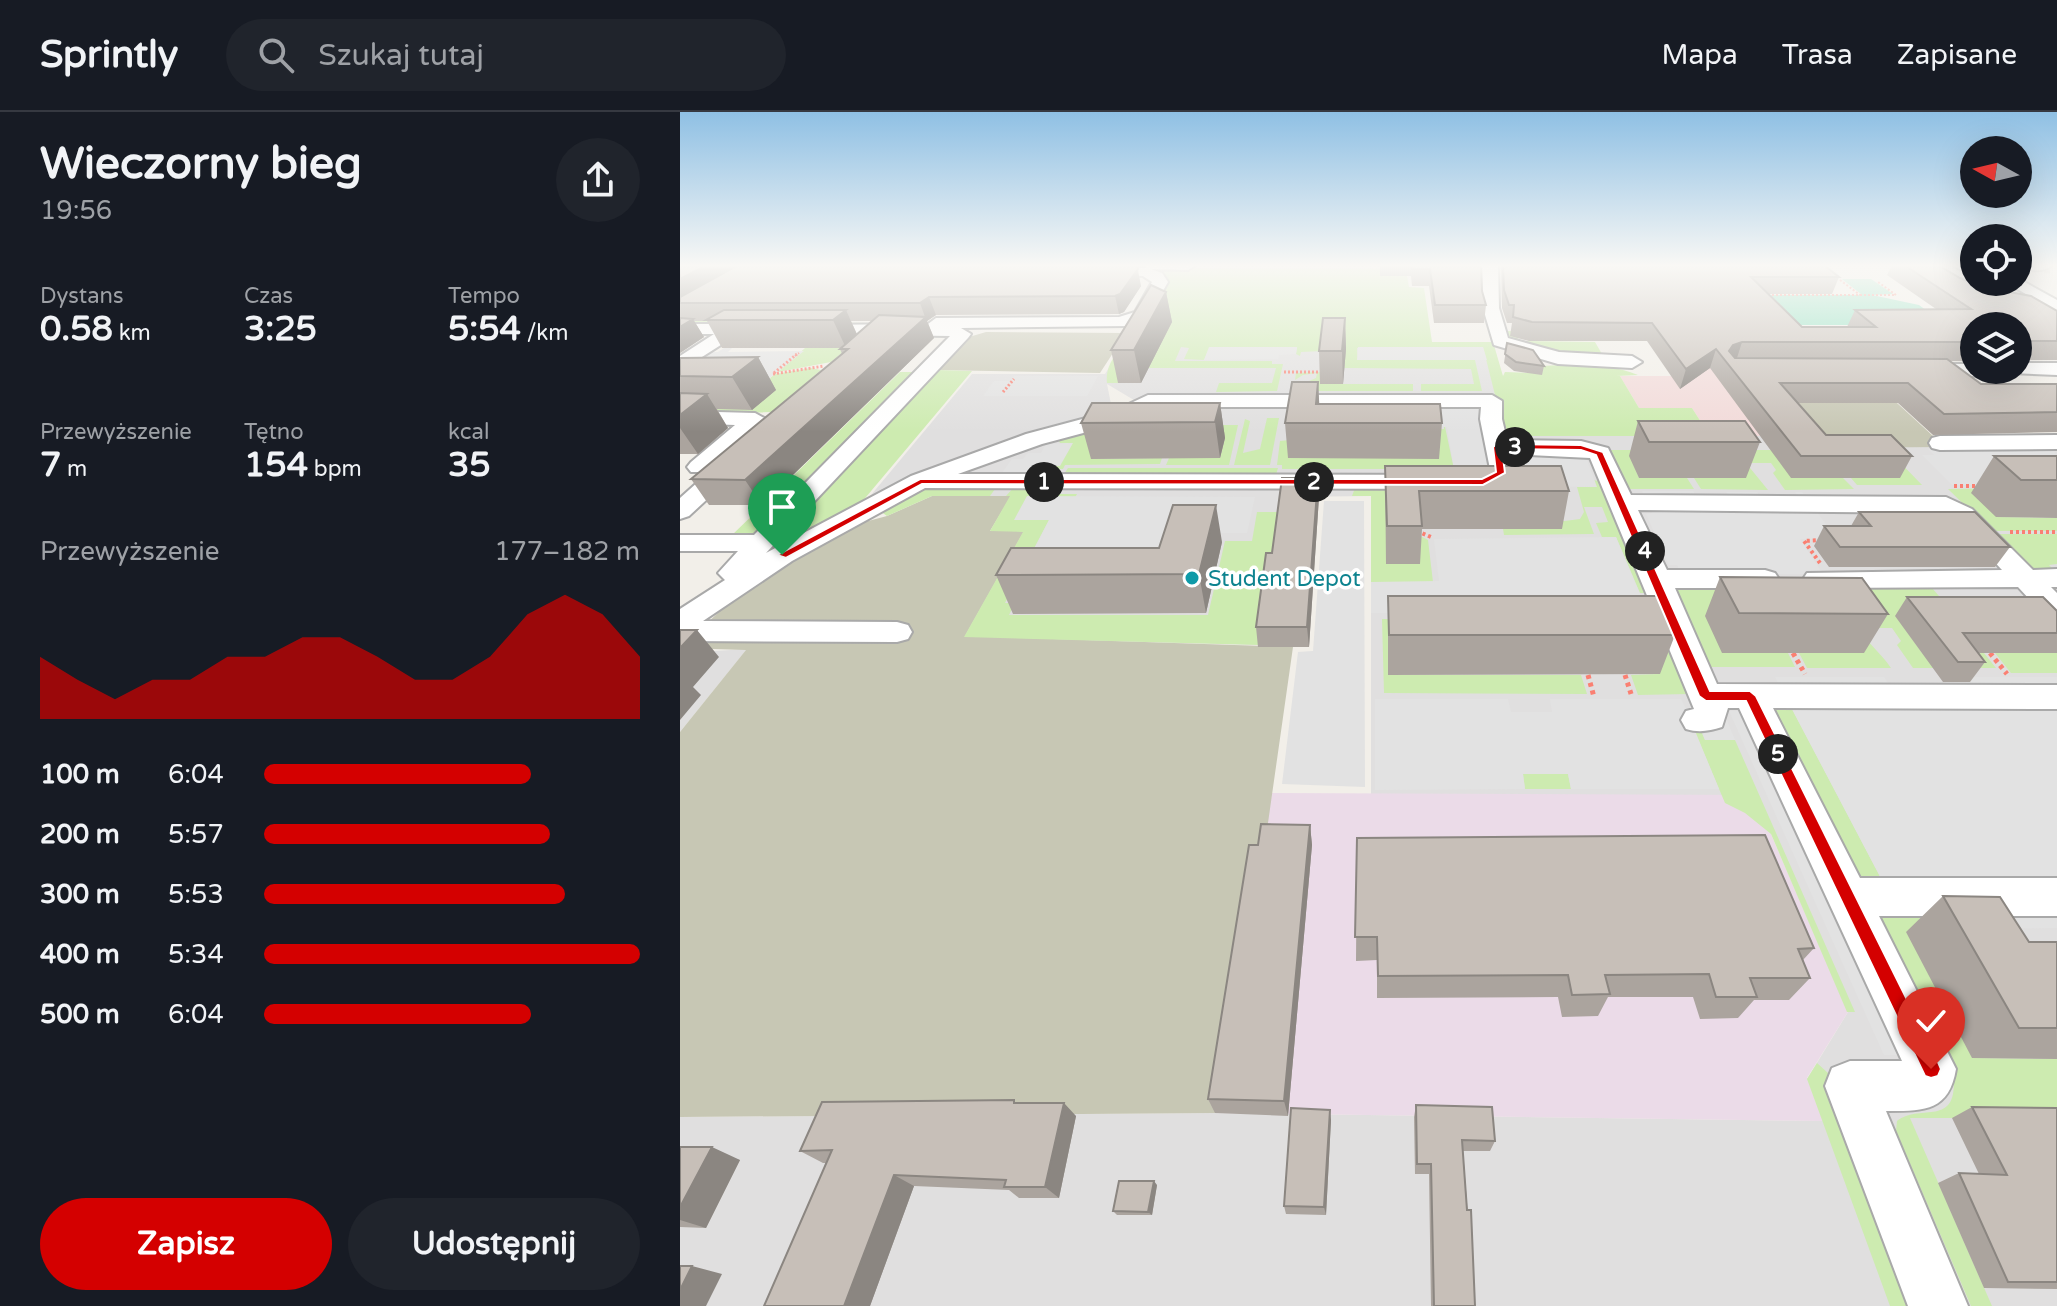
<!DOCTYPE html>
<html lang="pl">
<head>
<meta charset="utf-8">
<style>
  :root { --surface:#171b24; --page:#20242c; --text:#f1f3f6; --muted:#9ea1a6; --line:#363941; --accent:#d40000 }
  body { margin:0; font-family:"Varela Round",sans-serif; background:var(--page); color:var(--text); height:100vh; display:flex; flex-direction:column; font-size:30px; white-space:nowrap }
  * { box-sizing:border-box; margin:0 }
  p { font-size:26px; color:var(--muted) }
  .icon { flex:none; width:44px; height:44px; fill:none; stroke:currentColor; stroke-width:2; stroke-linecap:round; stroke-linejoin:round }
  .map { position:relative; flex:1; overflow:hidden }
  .panel { display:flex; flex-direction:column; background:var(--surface); width:680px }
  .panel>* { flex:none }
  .needle { width:52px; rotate:278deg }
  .tools { position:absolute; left:1280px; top:24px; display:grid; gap:16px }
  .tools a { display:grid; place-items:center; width:72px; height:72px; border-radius:50%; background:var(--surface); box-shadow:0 8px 32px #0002; font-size:40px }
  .pin { position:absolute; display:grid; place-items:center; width:68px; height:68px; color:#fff; margin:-82px -34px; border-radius:50% 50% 50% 0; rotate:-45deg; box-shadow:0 0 8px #0007 }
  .pin .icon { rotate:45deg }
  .km { position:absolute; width:40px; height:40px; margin:-20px; border-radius:50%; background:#222; color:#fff; font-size:22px; line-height:40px; text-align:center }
  .round { display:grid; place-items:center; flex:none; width:84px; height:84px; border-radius:42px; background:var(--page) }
  .head { display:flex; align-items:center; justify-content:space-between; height:136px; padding:0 40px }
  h1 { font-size:44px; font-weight:800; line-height:60px }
  .figures { display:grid; grid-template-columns:repeat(3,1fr); gap:12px; height:136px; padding:8px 40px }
  .figures div { display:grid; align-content:center }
  .figures b { font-size:34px; font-weight:800 }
  .figures small { font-size:22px; font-weight:400 }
  .figures p { font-size:22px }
  .chart { height:224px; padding:16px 40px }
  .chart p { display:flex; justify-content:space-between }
  .chart svg { width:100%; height:144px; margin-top:8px; fill:var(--accent); opacity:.7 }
  .action { display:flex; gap:16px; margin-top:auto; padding:16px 40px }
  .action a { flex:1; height:92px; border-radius:48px; background:var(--accent); color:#fff; font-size:32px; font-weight:800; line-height:92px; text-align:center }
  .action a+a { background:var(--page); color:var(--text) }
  ul { padding:0 40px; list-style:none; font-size:26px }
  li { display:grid; grid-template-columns:128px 96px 1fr; align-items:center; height:60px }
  li i { height:20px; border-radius:10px; background:var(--accent) }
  header { display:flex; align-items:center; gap:48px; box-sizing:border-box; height:112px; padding:0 40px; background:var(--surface); border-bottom:2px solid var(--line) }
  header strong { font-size:38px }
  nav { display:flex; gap:44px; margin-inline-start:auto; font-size:28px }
  .search { width:560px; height:72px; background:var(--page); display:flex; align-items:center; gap:20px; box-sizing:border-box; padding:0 28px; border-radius:44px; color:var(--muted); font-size:30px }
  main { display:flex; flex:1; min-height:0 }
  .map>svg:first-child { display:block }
</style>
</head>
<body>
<header>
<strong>Sprintly</strong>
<div class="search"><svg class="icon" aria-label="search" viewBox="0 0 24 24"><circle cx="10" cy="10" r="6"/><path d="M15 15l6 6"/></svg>Szukaj tutaj</div>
<nav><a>Mapa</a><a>Trasa</a><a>Zapisane</a></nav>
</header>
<main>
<section class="panel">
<div class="head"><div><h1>Wieczorny bieg</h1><p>19:56</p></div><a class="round"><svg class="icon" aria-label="share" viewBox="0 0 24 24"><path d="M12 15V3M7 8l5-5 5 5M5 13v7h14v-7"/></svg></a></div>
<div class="figures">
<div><p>Dystans</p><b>0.58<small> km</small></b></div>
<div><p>Czas</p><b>3:25</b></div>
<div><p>Tempo</p><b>5:54<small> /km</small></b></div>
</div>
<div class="figures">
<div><p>Przewyższenie</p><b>7<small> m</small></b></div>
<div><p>Tętno</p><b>154<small> bpm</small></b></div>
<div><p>kcal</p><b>35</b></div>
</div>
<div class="chart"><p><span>Przewyższenie</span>177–182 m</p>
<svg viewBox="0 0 160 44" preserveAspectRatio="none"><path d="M0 44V25L10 32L20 38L30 32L40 32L50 25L60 25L70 19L80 19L90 25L100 32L110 32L120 25L130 12L140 6L150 12L160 25V44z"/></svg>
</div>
<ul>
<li><b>100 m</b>6:04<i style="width:71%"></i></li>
<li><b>200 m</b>5:57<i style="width:76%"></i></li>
<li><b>300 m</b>5:53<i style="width:80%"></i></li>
<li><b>400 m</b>5:34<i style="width:100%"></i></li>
<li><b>500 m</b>6:04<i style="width:71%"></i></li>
</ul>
<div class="action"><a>Zapisz</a><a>Udostępnij</a></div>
</section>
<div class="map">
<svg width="1377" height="1194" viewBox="0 0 1377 1194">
  <rect width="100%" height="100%" fill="#f2efe9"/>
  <!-- residential -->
  <path fill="#e0dfdf" d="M445,230H813L838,324H1119L1377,334V1194H0V1005L535,1001L1143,1009L1127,967L1168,900H1174L1074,683H691V384L604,385L579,533L284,525L330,384H252L237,380L270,362L464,294L427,272L433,302L186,389L292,262H425Z
    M67,537L0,620V541Z"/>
  <!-- commercial -->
  <path fill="#f2dad9" d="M1043,255L1119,324H1030L1012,296H959L940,264H998L993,256Z"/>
  <!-- industrial -->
  <path fill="#ebdbe8" d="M592,681L1074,683L1168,900L1127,966L1143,1009L535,1001Z"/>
  <!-- construction -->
  <path fill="#c7c7b4" d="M306,220L446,221L420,261L257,258L289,225Z
    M1193,269L1265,335L1129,336L1097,296Z
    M252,384H331L310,419H344L285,524L613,535L582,753L535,1001L0,1005V620L66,538L0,536L39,500L112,443L162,416L207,404Z"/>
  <!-- grass -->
  <path fill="#cdebb0" d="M423,156L701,157L727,164L729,175L744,176L752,230H813L823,264L825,260L850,261L857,254C891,253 927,250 958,263L936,264H940L959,296H1012L1030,324H850L848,330L827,331L803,235L677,236L678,248H795L802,279H741V272H794L791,257L664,256L665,238L621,240L620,244L616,242L617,236L530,235L524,248L504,247L509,236L501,235L495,249H592V252H603L597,279L536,280L539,271H592L596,256H469L458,237L438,271H427C424,248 447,228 464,215H8V209L462,214L487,169L485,164L476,159Z
    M821,219H835L839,229L915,230L922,242C889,242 845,245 821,219Z
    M176,229L151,250L98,260L125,236H149Z
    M131,256L141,258L92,300L0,302L82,289L95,278L81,273L95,262Z
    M257,258L292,259L181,391L66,463L129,390Z
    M220,260H236L76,424H51Z
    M642,260L641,272H733V279H634L628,284L629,269L636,266L637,261L623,263L615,268L616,261Z
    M587,306H599L590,353H554L565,307L570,309L563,341L580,337Z
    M764,310L774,357H602V353H597L600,329L714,317H764Z
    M461,313H558L549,353H486L489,346H540L545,326L412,347L482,346L480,352L385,353L383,357H364L392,331H380L377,325L381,322L385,327L431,315Z
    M930,338H1208L1242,373H1177L1171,366L1219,365L1111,366H1163L1174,377L1105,378L1093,361L1096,358L1091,351H1066L1088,378L1021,377L1014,366L1065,365L950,344L959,366H1007L1014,377H950Z
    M841,340L846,374L705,391L737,422L748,428L753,470H691V384H672L675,376Z
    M388,356H598L595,366L382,365Z
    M914,368L922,370L964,481H960L936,425H922L916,411L928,410L922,395H904L914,422L824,423L823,417L900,407L904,400L897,375H916Z
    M334,375H352L350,382H397L393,389L335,408H369L325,491H335L329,503H528L545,429H572L577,400H602L579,533L284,525L343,420L310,419L330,384H326Z
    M1343,376L1316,405L1377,406V419H1311L1268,377Z
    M246,377L255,376L315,377L310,384H252L207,404L200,399Z
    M1314,422H1377V452L1369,453L1375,459L1351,457Z
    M1005,476H1252L1259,484H1349L1377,513L1216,504L1242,541H1304L1316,556H1233L1217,533L1221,529L1212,516H1179C1187,531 1201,541 1211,556H1127L1119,541H1108L1115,555H1030L996,481L999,476Z
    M702,507H746L708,563H901L907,582L704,581Z
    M978,507L1009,582L958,583L951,563L979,562Z
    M1315,541H1377V561H1331Z
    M1109,591L1205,774L1182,771L1089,595Z
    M1012,613H1019L1025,628H1055L1175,900H1167L1091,722L1065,701L1045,691Z
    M843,662H888L891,677H845Z
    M1273,802L1292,946L1377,947V1006H1230L1312,1194H1291L1216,1019L1217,1009C1240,990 1280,1018 1273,960L1198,806L1201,803Z
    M1137,951L1148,961L1154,975L1240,1194H1210L1127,967Z"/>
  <!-- pitch -->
  <path fill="#88e0be" d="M1162,167H1191L1213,182L1192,183L1239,193L1266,213H1097L1062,183H1182Z"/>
  <!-- parking -->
  <path fill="#e2e2e2" d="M529,235H617L616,242L599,243L598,247L524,248Z
    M678,235H803L807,248H677Z
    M44,236H52L48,240L124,239L81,273L0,250L16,240H38Z
    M334,264H418L407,284H303L314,269H330Z
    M639,283H815L828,357H774L767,315H675L676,297H606L608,289L639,288Z
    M393,331L380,354H366L362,361H322L332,347H343L348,341H361L366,332Z
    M1248,337H1372L1377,344H1368L1377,352V373H1272L1242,343H1254Z
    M841,340H904L917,375L846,374L839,346L842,345Z
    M962,379H1013L1017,386H1050L1046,380H1077L1082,387L1120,386L1115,380H1122L1157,427H1120L1143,462H1001L997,453H989L966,402L972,401Z
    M347,384L575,385L567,421H520L474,458L345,455L369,408H334Z
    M644,389H684L685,675L602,672L618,540L633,539Z
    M936,425L968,501H691V470L759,469L754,427Z
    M1095,565H1204L1213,578L1296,577L1286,565H1377V816L1289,817L1205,774Z
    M695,587H828L831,600H872L870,587H1001L1007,599H1043L1055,628H1025L1019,614H1013L1039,677H891L888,662H843L845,677L695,678Z
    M1049,599H1068L1231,943H1204Z"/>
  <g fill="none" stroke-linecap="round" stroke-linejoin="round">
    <!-- minor-tunnel -->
    <path stroke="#c8c6c1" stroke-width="17" stroke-dasharray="17 8" stroke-linecap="butt" d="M1364,153H1370"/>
    <!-- minor casing -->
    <g stroke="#a9a9a9" stroke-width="4">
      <path id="minor" d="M357,153L467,156L465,153H516L508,158L471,157L482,161L488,170L467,207L447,214L281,216L291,222L288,226L86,441L231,364L346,322L436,298L468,283H812L822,289V307L827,328L901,329L928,336L951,383L1266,385L1292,397L1353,458L1377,457V475H1371L1377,481V507L1366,505L1338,475L1137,476L1127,473L1123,467L1127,461L1322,458L1274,407L1261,401L958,398L987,458H1085L1095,461L1099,467L1095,473L1085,476H995L1037,572L1377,573V597L1093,596L1180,766H1377V804H1199L1276,957C1269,1000 1243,999 1206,999L1288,1194H1228L1145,974L1152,956L1170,949H1222L1059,596H1048L1042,615C1029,619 1019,621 1006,617L1001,608L1006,599L1014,597L910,346L830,342L834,358C826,370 817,374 803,377L245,376L112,449L23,509L217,510L228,513L232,520L228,527L217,530L0,529V497L45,468L38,461L58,439H0V423H74L270,224L128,222L119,217L122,213L248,212L256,206L439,205L455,200L472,170L463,164L365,158ZM472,295H801L800,307L810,357L799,363L278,362L362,332L452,308Z
        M802,153H818L819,196L828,226L879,240L952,244L962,250L952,256L878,252L814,233L803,196Z
        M1273,153H1294V158H1281Z
        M1341,153H1372C1365,160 1348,160 1341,153Z
        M1339,167L1377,188V200L1325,170H1338Z
        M0,212H75L84,217L75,222H58L0,259V244L34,222H0Z
        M1338,251H1377V263L1331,261L1329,258H1338Z
        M1237,252H1294V258H1304L1294,264L1230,262L1227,258L1230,254Z
        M0,299L75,301L86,307L27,360H11L7,355L11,350L55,313L0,311Z
        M1377,323V337L1260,338L1252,336L1249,331L1252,326L1260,324Z
        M55,342L63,344L67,349L63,354L9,404L0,407V386L47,344Z"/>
    </g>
    <!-- path-far3 -->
    <path stroke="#fa8072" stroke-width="2" stroke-dasharray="2 2" stroke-linecap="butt" d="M1160,168L1180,183
      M1084,183H1216L1198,170
      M115,244L119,241"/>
    <!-- path-far2 -->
    <path stroke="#fa8072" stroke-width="3" stroke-dasharray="2 2" stroke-linecap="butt" d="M604,260H642
      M94,261L117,242
      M93,262L144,254
      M323,280L334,267"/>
    <!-- path-far1 -->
    <path stroke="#fa8072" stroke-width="4" stroke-dasharray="3 3" stroke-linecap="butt" d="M1274,374H1300
      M737,419L751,425
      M1330,420H1377
      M1140,451L1124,429L1142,428"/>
    <!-- path -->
    <path stroke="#fa8072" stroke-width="5" stroke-dasharray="4 4" stroke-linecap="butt" d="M1113,541L1125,562
      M1310,541L1327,562
      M908,563L914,585
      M945,563L952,585"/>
    <!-- minor -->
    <use href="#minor" fill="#fff" fill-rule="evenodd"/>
  </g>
  <!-- wall -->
  <path fill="#aba49e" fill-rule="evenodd" d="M0,153L461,174L444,200L439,202L256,203L247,209L254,226L82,393H29L11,367L162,242L160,237L161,236H42L27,209H14L24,225L0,241ZM171,209H192L177,222Z
    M700,153H801L802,179L806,193L804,211H754L749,174H732L731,164H700Z
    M821,153H1144L1159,165L1152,182H1088L1122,215H1167L1175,198L1256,197L1207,163L1212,153H1258L1280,166L1302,175L1377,199V248H1338V214H1294V249H1269L1301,272H1377V320L1253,323L1218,291H1118L1146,323L1232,344L1220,366H1111L1030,256L1000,277L967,229H849L830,224L832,211H827L822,196Z
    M486,180L492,210L461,271H438L431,238Z
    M665,206L666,237L663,272H640L639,239Z
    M827,231L864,254L862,263L834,259L824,251Z
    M78,245L96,278L72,298L37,297L48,316L18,342H0V246Z
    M638,270L639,292L762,311L759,347L608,346L605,311Z
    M540,291L545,326L540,346L411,347L401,311Z
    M958,309L1080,330L1066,366H959L949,344Z
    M1314,344H1377V406L1316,405L1291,381Z
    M705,354L889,379L882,417H742L740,452H706Z
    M638,366L639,385L629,535H578L576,515L592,441Z
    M1179,400L1330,435L1315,455H1149L1134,434L1144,414H1171Z
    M542,430L526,501L333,502L316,463L479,436Z
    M1040,465L1208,502L1184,541H1042L1025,504Z
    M708,484L995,523L980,562L708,563Z
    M1227,485L1377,499V541H1299L1305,550L1290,570H1263L1215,504Z
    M630,713L632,733L608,1004L535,1001L528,987L578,733Z
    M677,726L1134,836L1123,848L1130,866L1109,888H1074L1058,906L1020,907L1013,885H928L918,904L882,905L878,885L697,886V848L676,849Z
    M1263,784L1349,830H1377V947L1292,946L1226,820Z
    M338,991L396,1004L379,1086H339L329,1078L234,1074L190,1194H84L147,1051H143L120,1039Z
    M736,993L815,1029L810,1039H783L795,1194H751L749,1062H735L734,1005Z
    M1292,995L1377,996V1177L1304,1176L1258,1071L1279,1061L1299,1062L1272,1006Z
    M651,1008L646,1103L606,1102L604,1094Z
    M0,1035L60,1048L26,1116L0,1115Z
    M477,1073L472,1103H437L433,1099Z"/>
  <!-- shaded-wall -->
  <path fill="#8b8681" d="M27,153H65L0,191V167Z
    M457,153L461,174L444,200L439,202L435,184Z
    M486,180L492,210L461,271L454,238Z
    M249,185L256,203L247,209L254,226L82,393L65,368L245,205L240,191Z
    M166,198L178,225L166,236L153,208Z
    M665,206L666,237L663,272L662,239Z
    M13,207L24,225L0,241V215Z
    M1062,230L1056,249L1047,252L1049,239L1053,233Z
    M1036,237L1030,256L1000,277L1006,257Z
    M78,245L96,278L72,298L52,265Z
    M638,270L640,304L636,292Z
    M27,282L48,316L18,342L0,316V303Z
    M540,291L545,326L540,346L535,310Z
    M638,366L639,385L629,535L627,515Z
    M536,393L542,430L526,501L519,462Z
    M17,518L39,545L13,575L21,583L0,608V536Z
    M630,713L632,733L608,1004L604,989Z
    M384,991L396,1004L379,1086L365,1075Z
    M650,998L651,1008L646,1103L644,1095Z
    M32,1035L60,1048L26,1116L0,1108V1095Z
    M214,1063L234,1074L190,1194H164Z
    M474,1069L477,1073L472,1103L468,1100Z
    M12,1154L42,1162L26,1194H0V1178Z"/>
  <!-- building -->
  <path fill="#c7bfb8" stroke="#8b8681" stroke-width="2" d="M0,153H27L0,167Z
    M58,153H457L458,157L440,182L435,184L249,185L240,191H0V185Z
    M732,153H801L802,179L806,193H755L750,157H732Z
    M823,153H1004L1009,154L1035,153H1144L1159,165H1071L1122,215H1196L1175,198L1291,197L1224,153H1258L1280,166L1302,175L1351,184L1377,199V229H1349L1346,234H1338V214H1294V230H1062L1053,233L1049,239L1055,246L1267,247L1301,272H1377V300L1264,302L1228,271H1100L1146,323H1211L1232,344H1121L1036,237L1006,257L972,211L852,210L833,205L834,193H829L824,178Z
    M471,173L486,180L454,238H431Z
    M44,198H166L153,208H26Z
    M199,203L246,205L65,368L11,367L168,237H160Z
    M0,206L13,207L0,215Z
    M643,206H665L662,239H639Z
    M827,231L853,238L864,254L836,250L825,242Z
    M78,245L52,265L0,264V246Z
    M612,270H638L636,292H760L762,311H605Z
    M0,281L27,282L0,303Z
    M412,291H540L535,310L401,311Z
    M958,309H1065L1080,330H969Z
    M1314,344H1377V368H1341Z
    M705,354H881L889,379H739L742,414H707Z
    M602,366H638L627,515H576L586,441H592Z
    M493,393H536L519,462L316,463L331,436H479Z
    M1179,400H1295L1330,435H1160L1144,414H1191Z
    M1040,465L1182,466L1208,502L1059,501Z
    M708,484H978L995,523H709Z
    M1227,485H1363L1377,499V521H1283L1305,550H1278Z
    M0,518H17L0,536Z
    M581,712L630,713L604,989L528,987L569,733H578Z
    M1085,723L1134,836L1118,837L1130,866H1070L1077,885H1036L1029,862L925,863L930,882L892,883L888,863L698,864L697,825H675L677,726Z
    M1263,784L1320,785L1349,830H1377V916H1339Z
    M334,988V991H384L365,1075H324L326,1068L214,1063L164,1194H84L152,1038L120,1039L142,990Z
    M736,993L812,995L815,1029L782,1028L787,1098H791L795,1194H754L751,1052H737Z
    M1292,995L1377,996V1170H1328L1279,1061L1327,1063Z
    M611,996L650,998L644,1095L604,1094Z
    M0,1035H32L0,1095Z
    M439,1069H474L468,1100L433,1099Z
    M0,1154H12L0,1178Z"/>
  <!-- sky -->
  <linearGradient id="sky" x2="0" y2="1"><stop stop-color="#8fc0e4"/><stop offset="0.48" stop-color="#f9f8f5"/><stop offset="1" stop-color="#f9f8f5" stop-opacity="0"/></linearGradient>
  <rect width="1377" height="320" fill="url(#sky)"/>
  <!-- route -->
  <path fill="#d40000" stroke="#fff" stroke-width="2" d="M817,332L901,333L923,340L1030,579H1070L1076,584L1258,950L1261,957L1258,964L1251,966L1245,964L1066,589H1026L1019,584L916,343L901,338L822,337L825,361L803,373L242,372L106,446L97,443L240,367H802L816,360L813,335Z"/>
  <!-- markers -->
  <circle fill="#0f9aa8" stroke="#fff" stroke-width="3" cx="512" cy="466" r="8"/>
  <g text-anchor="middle" stroke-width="7" stroke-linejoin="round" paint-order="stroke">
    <!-- culture labels -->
    <g font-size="22" fill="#0d838f" stroke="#fff" text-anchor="start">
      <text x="528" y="474">Student Depot</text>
    </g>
  </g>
</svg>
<div class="tools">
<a><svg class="needle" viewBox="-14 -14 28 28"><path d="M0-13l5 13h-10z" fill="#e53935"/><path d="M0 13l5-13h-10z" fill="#9ea1a6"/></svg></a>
<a><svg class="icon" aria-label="locate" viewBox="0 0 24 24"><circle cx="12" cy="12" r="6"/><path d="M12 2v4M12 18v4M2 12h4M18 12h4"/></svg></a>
<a><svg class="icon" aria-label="layers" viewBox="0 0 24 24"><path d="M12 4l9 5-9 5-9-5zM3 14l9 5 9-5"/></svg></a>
</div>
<div class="pin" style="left:102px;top:443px;background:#1e9e55"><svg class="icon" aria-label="arrive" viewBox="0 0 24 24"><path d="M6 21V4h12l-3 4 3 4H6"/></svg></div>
<div class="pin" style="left:1251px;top:957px;background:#d93025"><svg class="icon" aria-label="check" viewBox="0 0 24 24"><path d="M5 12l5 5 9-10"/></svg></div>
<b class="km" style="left:364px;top:370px">1</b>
<b class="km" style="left:634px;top:370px">2</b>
<b class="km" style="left:835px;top:335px">3</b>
<b class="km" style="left:965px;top:439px">4</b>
<b class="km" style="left:1098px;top:642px">5</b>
</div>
</main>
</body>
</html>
